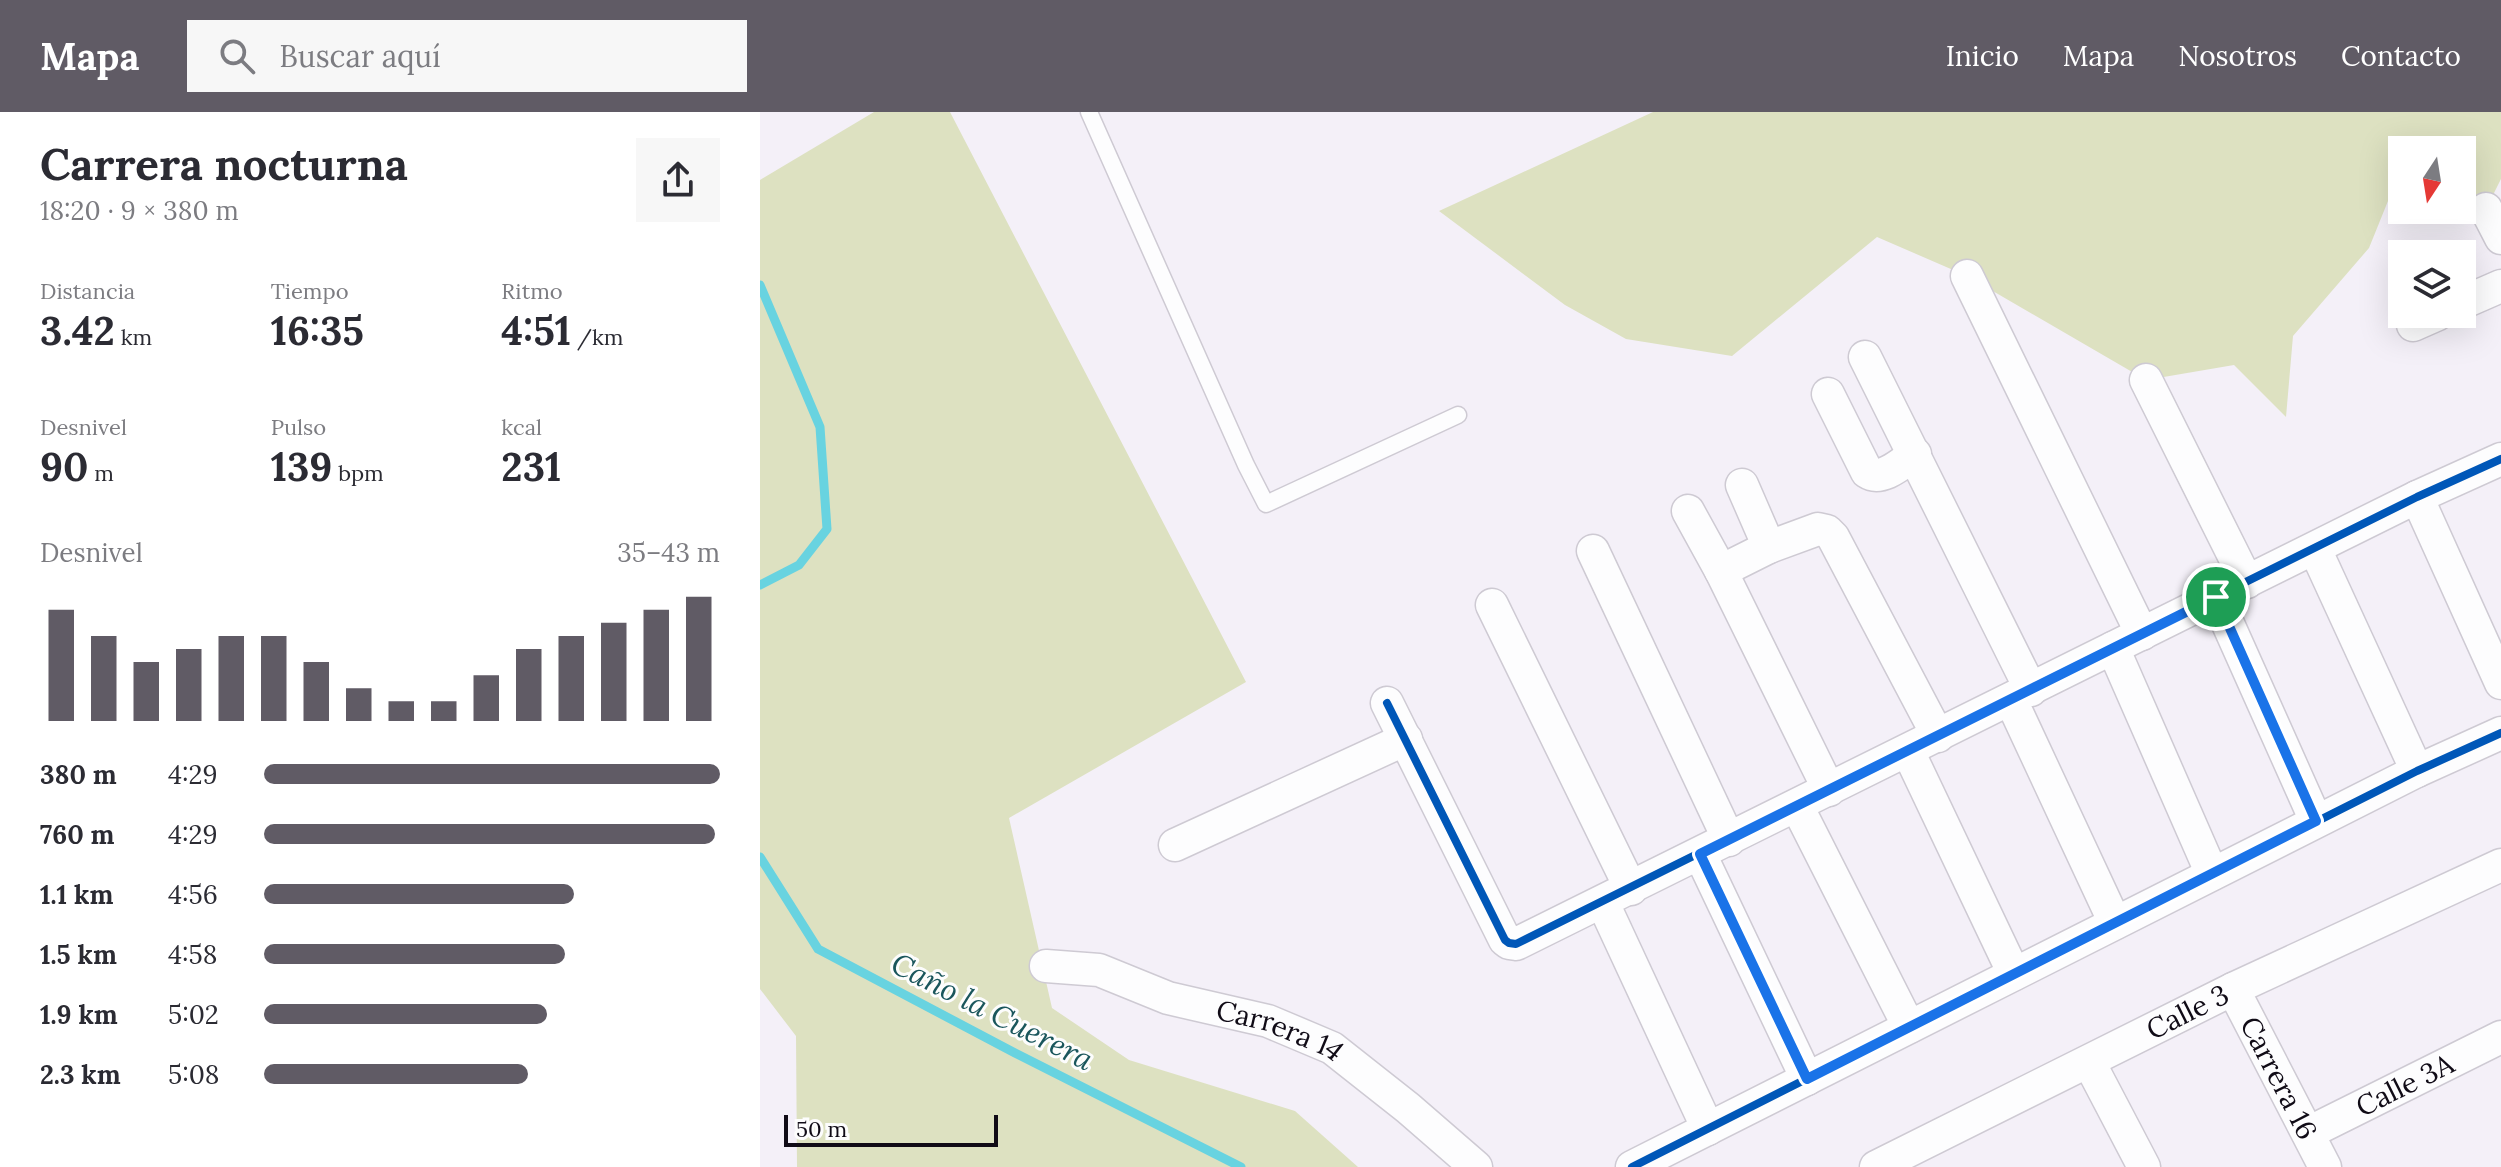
<!DOCTYPE html>
<html lang="es">
<head>
<meta charset="utf-8">
<style>
  :root { --surface:#fff; --page:#f7f7f7; --text:#2b2b33; --muted:#7c7c81; --accent:#605b65 }
  body { margin:0; font-family:Lora,serif; background:var(--page); color:var(--text); height:100vh; display:flex; flex-direction:column; font-size:30px; white-space:nowrap }
  * { box-sizing:border-box; margin:0 }
  p { font-size:26px; color:var(--muted) }
  .icon { flex:none; width:44px; height:44px; fill:none; stroke:currentColor; stroke-width:2; stroke-linecap:round; stroke-linejoin:round }
  .map { position:relative; flex:1; overflow:hidden }
  .details { display:flex; flex-direction:column; background:var(--surface); width:760px }
  .details>* { flex:none }
  .needle { width:52px; rotate:192deg }
  .buttons { position:absolute; left:1628px; top:24px; display:grid; gap:16px }
  .buttons a { display:grid; place-items:center; width:88px; height:88px; border-radius:0px; background:var(--surface); box-shadow:0 8px 32px #0002; font-size:40px }
  .scale { position:absolute; left:24px; bottom:20px; width:214px; box-sizing:border-box; padding-left:8px; border:4px solid #100b16; border-top:0; font-size:22px; line-height:28px; white-space:nowrap; color:#100b16; -webkit-text-stroke:6px #fdfdfd; paint-order:stroke }
  .pin { position:absolute; display:grid; place-items:center; width:68px; height:68px; color:#fff; margin:-34px; border:4px solid #fff; border-radius:50%; box-shadow:0 2px 8px #0007 }
  .round { display:grid; place-items:center; flex:none; width:84px; height:84px; border-radius:0px; background:var(--page) }
  .overview { display:flex; align-items:center; justify-content:space-between; height:136px; padding:0 40px }
  h1 { font-size:44px; font-weight:700; line-height:60px }
  .stats { display:grid; grid-template-columns:repeat(3,1fr); gap:12px; height:136px; padding:8px 40px }
  .stats div { display:grid; align-content:center }
  .stats b { font-size:40px; font-weight:700 }
  .stats small { font-size:22px; font-weight:400 }
  .stats p { font-size:22px }
  .chart { height:224px; padding:16px 40px }
  .chart p { display:flex; justify-content:space-between }
  .chart svg { width:100%; height:144px; margin-top:8px; stroke:var(--accent); stroke-width:6 }
  ul { padding:0 40px; list-style:none; font-size:26px }
  li { display:grid; grid-template-columns:128px 96px 1fr; align-items:center; height:60px }
  li i { height:20px; border-radius:10px; background:var(--accent) }
  header { display:flex; align-items:center; gap:48px; box-sizing:border-box; height:112px; padding:0 40px; background:var(--accent); color:#fff }
  header strong { font-size:38px }
  nav { display:flex; gap:44px; margin-inline-start:auto; font-size:28px }
  .search { width:560px; height:72px; background:var(--page); display:flex; align-items:center; gap:20px; box-sizing:border-box; padding:0 28px; border-radius:0px; color:var(--muted); font-size:30px }
  main { display:flex; flex:1; min-height:0 }
  .map>svg:first-child { display:block }
</style>
</head>
<body>
<header>
<strong>Mapa</strong>
<div class="search"><svg class="icon" aria-label="search" viewBox="0 0 24 24"><circle cx="10" cy="10" r="6"/><path d="M15 15l6 6"/></svg>Buscar aquí</div>
<nav><a>Inicio</a><a>Mapa</a><a>Nosotros</a><a>Contacto</a></nav>
</header>
<main>
<section class="details">
<div class="overview"><div><h1>Carrera nocturna</h1><p>18:20 · 9 × 380 m</p></div><a class="round"><svg class="icon" aria-label="share" viewBox="0 0 24 24"><path d="M12 15V3M7 8l5-5 5 5M5 13v7h14v-7"/></svg></a></div>
<div class="stats">
<div><p>Distancia</p><b>3.42<small> km</small></b></div>
<div><p>Tiempo</p><b>16:35</b></div>
<div><p>Ritmo</p><b>4:51<small> /km</small></b></div>
</div>
<div class="stats">
<div><p>Desnivel</p><b>90<small> m</small></b></div>
<div><p>Pulso</p><b>139<small> bpm</small></b></div>
<div><p>kcal</p><b>231</b></div>
</div>
<div class="chart"><p><span>Desnivel</span>35–43 m</p>
<svg viewBox="0 0 160 44" preserveAspectRatio="none"><path d="M5 44V10M15 44V18M25 44V26M35 44V22M45 44V18M55 44V18M65 44V26M75 44V34M85 44V38M95 44V38M105 44V30M115 44V22M125 44V18M135 44V14M145 44V10M155 44V6"/></svg>
</div>
<ul>
<li><b>380 m</b>4:29<i style="width:100%"></i></li>
<li><b>760 m</b>4:29<i style="width:99%"></i></li>
<li><b>1.1 km</b>4:56<i style="width:68%"></i></li>
<li><b>1.5 km</b>4:58<i style="width:66%"></i></li>
<li><b>1.9 km</b>5:02<i style="width:62%"></i></li>
<li><b>2.3 km</b>5:08<i style="width:58%"></i></li>
</ul>
</section>
<div class="map">
<svg width="1741" height="1055" viewBox="0 0 1741 1055">
  <rect width="100%" height="100%" fill="#f4f0f8"/>
  <!-- green -->
  <path fill="#dde1c1" d="M114,0H190L486,570L249,706L292,896L369,948L535,999L598,1055H37L36,924L0,877V68Z
    M893,0H1741V67L1726,97L1702,93V38H1642V85L1630,84L1609,136L1533,224L1526,305L1474,253L1386,268L1207,164L1117,125L972,244L866,227L805,193L679,99Z"/>
  <g fill="none" stroke-linecap="round" stroke-linejoin="round">
    <!-- stream -->
    <path stroke="#68d3e0" stroke-width="9" d="M0,173L60,315L67,417L39,453L0,473
      M0,745L58,837L255,941L481,1055"/>
    <!-- service casing -->
    <g stroke="#cecad3" stroke-width="19">
      <path id="service" d="M329,0L486,353L506,392L698,303"/>
    </g>
    <!-- minor casing -->
    <g stroke="#cecad3" stroke-width="35">
      <g id="minor">
        <path d="M1726,97L1741,126"/>
        <path d="M1207,164L1382,522"/>
        <path d="M1702,191L1741,174"/>
        <path d="M1653,213L1678,202"/>
        <path d="M1105,245L1271,578"/>
        <path d="M1386,268L1487,470"/>
        <path d="M1068,282L1107,360C1122,370 1142,351 1155,342"/>
        <path d="M982,373L1009,435"/>
        <path d="M1657,385L1741,571"/>
        <path d="M928,399L961,459L1069,678"/>
        <path d="M1555,437L1657,659"/>
        <path d="M833,439L969,728"/>
        <path d="M961,459L1009,435L1058,417L1067,419L1073,425L1178,624"/>
        <path d="M1456,485L1556,709"/>
        <path d="M732,493L871,777"/>
        <path d="M1353,536L1452,762"/>
        <path d="M1251,588L1355,811"/>
        <path d="M627,591L745,828L749,831L756,832L1657,385L1741,347"/>
        <path d="M1148,639L1254,862"/>
        <path d="M1037,694L1149,915"/>
        <path d="M415,733L646,627"/>
        <path d="M940,742L1047,967"/>
        <path d="M843,791L948,1017"/>
        <path id="s1" d="M286,854L339,858L408,886L508,909L572,936L648,996L716,1055"/>
        <path id="s2" d="M1473,877L1565,1055"/>
        <path d="M1329,950L1384,1055"/>
        <path id="s3" d="M1548,1021L1741,925"/>
        <path d="M872,1055L1657,659L1741,621"/>
        <path id="s4" d="M1116,1055L1473,877L1741,753"/>
      </g>
    </g>
    <!-- service -->
    <use href="#service" stroke="#fdfdfe" stroke-width="16"/>
    <!-- minor -->
    <use href="#minor" stroke="#fdfdfe" stroke-width="32"/>
    <!-- cycleway casing -->
    <g stroke="#fdfdfd" stroke-width="13">
      <path id="cycleway" d="M627,591L745,828L749,831L756,832L1657,385L1741,347
        M872,1055L1657,659L1741,621"/>
    </g>
    <!-- cycleway -->
    <use href="#cycleway" stroke="#0057b8" stroke-width="8"/>
  </g>
  <g fill="none" stroke-linecap="round" stroke-linejoin="round">
    <!-- route casing -->
    <g stroke="#fff" stroke-width="16">
      <path id="route" d="M1456,485L1556,709L1047,967L940,742Z"/>
    </g>
    <!-- route -->
    <use href="#route" stroke="#1a73e8" stroke-width="10"/>
  </g>
  <g text-anchor="middle" stroke-width="6" stroke-linejoin="round" paint-order="stroke">
    <!-- street labels -->
    <g font-size="28" fill="#100b16" stroke="#fdfdfd">
      <text dy="10" stroke="none"><textPath href="#s4" startOffset="348">Calle 3</textPath></text>
      <text dy="10" stroke="none"><textPath href="#s1" startOffset="244">Carrera 14</textPath></text>
      <text dy="10" stroke="none"><textPath href="#s2" startOffset="100">Carrera 16</textPath></text>
      <text dy="10" stroke="none"><textPath href="#s3" startOffset="108">Calle 3A</textPath></text>
    </g>
    <!-- water labels -->
    <g font-size="30" font-style="italic" fill="#1a565c" stroke="#fdfdfd">
      <text transform="translate(232 900) rotate(27)" y="10">Caño la Cuerera</text>
    </g>
  </g>
</svg>
<div class="buttons">
<a><svg class="needle" viewBox="-14 -14 28 28"><path d="M0-13l5 13h-10z" fill="#e53935"/><path d="M0 13l5-13h-10z" fill="#7c7c81"/></svg></a>
<a><svg class="icon" aria-label="layers" viewBox="0 0 24 24"><path d="M12 4l9 5-9 5-9-5zM3 14l9 5 9-5"/></svg></a>
</div>
<div class="scale">50 m</div>
<div class="pin" style="left:1456px;top:485px;background:#1e9e55"><svg class="icon" aria-label="arrive" viewBox="0 0 24 24"><path d="M6 21V4h12l-3 4 3 4H6"/></svg></div>
</div>
</main>
</body>
</html>
